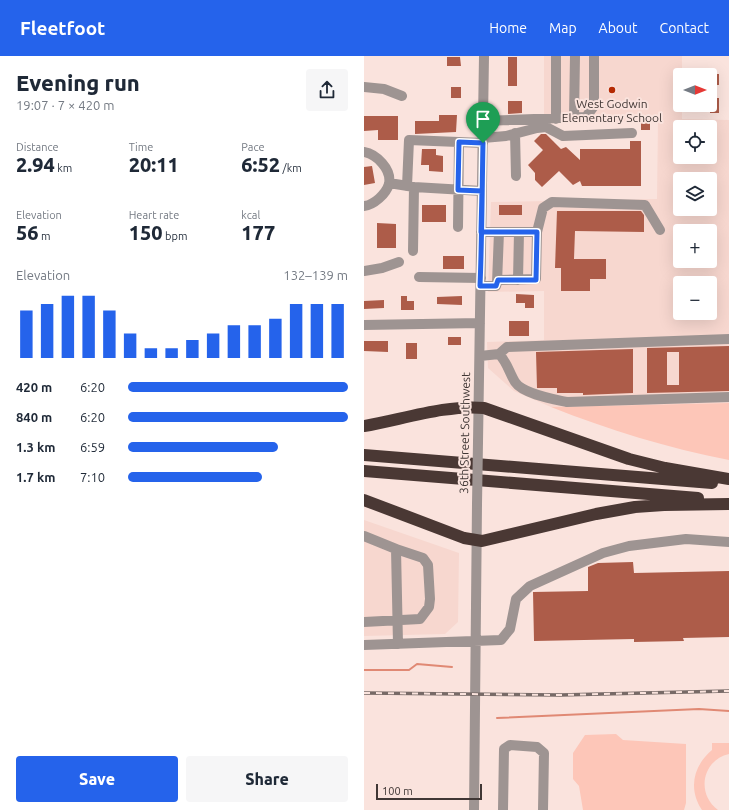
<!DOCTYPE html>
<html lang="en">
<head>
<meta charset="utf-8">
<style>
  :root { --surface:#fff; --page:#f6f6f7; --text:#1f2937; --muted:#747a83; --accent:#2563eb }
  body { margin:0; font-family:Ubuntu,sans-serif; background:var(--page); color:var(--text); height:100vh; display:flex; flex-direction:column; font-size:15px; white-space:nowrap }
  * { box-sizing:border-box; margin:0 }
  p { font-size:13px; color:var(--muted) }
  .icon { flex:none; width:22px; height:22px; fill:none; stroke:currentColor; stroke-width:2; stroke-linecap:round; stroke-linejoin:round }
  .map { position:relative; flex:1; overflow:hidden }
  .sheet { display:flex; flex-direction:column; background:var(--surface); width:364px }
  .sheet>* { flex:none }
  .needle { width:26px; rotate:90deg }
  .buttons { position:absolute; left:309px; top:12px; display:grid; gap:8px }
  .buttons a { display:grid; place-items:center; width:44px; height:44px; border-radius:4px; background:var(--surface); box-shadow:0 4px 16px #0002; font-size:20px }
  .scale { position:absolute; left:12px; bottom:10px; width:106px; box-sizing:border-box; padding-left:4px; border:2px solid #403735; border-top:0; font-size:11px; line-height:14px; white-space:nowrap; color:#403735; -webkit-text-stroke:3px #fae3dd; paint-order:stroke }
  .pin { position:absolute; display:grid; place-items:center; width:34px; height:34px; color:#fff; margin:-41px -17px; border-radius:50% 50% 50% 0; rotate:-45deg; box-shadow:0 0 4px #0007 }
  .pin .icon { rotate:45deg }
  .round { display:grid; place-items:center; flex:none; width:42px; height:42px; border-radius:4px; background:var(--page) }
  .head { display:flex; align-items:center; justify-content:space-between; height:68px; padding:0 16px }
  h1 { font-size:22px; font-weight:800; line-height:30px }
  .figures { display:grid; grid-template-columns:repeat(3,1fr); gap:6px; height:68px; padding:4px 16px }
  .figures div { display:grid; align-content:center }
  .figures b { font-size:20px; font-weight:800 }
  .figures small { font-size:11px; font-weight:400 }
  .figures p { font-size:11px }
  .chart { height:112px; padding:8px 16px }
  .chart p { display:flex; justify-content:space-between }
  .chart svg { width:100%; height:72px; margin-top:4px; stroke:var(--accent); stroke-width:6 }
  .action { display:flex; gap:8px; margin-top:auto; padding:8px 16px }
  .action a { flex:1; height:46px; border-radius:4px; background:var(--accent); color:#fff; font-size:16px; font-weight:800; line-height:46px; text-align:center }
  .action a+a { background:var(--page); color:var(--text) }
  ul { padding:0 16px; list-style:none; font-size:13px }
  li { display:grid; grid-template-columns:64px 48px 1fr; align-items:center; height:30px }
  li i { height:10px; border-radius:5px; background:var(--accent) }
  header { display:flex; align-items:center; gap:24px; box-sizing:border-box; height:56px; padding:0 20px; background:var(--accent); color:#fff }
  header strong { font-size:19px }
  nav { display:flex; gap:22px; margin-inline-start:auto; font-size:14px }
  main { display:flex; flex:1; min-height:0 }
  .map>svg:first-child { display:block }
</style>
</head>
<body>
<header>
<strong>Fleetfoot</strong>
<nav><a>Home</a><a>Map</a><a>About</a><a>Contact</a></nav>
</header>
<main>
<section class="sheet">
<div class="head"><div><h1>Evening run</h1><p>19:07 · 7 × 420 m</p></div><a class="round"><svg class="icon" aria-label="share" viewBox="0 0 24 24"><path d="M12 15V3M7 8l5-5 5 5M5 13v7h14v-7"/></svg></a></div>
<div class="figures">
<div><p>Distance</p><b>2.94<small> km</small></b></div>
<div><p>Time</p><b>20:11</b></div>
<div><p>Pace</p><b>6:52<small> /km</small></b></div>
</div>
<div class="figures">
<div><p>Elevation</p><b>56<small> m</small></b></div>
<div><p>Heart rate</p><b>150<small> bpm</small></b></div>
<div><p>kcal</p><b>177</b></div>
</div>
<div class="chart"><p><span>Elevation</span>132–139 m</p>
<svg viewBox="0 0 160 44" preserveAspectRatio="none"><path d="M5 44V15M15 44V11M25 44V6M35 44V6M45 44V15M55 44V29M65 44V38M75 44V38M85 44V33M95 44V29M105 44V24M115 44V24M125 44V20M135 44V11M145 44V11M155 44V11"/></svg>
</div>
<ul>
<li><b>420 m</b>6:20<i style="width:100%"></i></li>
<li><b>840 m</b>6:20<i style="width:100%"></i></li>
<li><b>1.3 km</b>6:59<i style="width:68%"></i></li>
<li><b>1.7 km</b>7:10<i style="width:61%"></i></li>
</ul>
<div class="action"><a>Save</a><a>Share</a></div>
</section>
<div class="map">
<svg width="365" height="754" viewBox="0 0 365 754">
  <rect width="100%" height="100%" fill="#fae3dd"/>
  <!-- built -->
  <path fill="#f7d7cf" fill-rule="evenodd" d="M180,0H318V19H316V49H318V63L365,64V347L187,351L150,335L124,312L123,286L180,284V235L124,236L127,146L293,143L294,64L128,69L180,60ZM316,71H346V101H316ZM316,123H346V153H316ZM316,175H346V205H316ZM316,227H346V257H316Z
    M0,464L95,497L94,566L81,578L0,580Z"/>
  <!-- green -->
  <path fill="#fdc6b8" d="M365,347V404C304,392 245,374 187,351Z
    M252,678L259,684L322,688V747L320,754H219L215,730L209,723V697L221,679Z
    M348,687H365V698C338,704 332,738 354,754H338C324,733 329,710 348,694Z"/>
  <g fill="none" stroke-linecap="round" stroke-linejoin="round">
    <!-- stream -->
    <path stroke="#e08974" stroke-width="2" d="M0,614H45L53,608L88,611
      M133,662L335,653L365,655"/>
  </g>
  <!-- building -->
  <path fill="#ad5c49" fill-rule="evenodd" d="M83,1H96L97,10H83Z
    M144,1H153V30H144Z
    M346,18H355V29H346Z
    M87,31H97V42H87Z
    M346,42H355V57H346Z
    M144,45H158V57L144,58Z
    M75,59H93L92,76L51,78V65H75Z
    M0,60H34V84H14V74L0,75Z
    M277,65H286V74H277Z
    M177,78H182L197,93L202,91L216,104V93H266V85H277V130H218L216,125L209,129L195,115L178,131L171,124V117L164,109L179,94L170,85Z
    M58,93H72V99L79,100V116L65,115V109H57Z
    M8,110L11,127L0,129V111Z
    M58,149H82V166H58Z
    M135,149H158V159H135Z
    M193,155H277L280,159V176L211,175L210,203H242V223H226V235H197V212H191Z
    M13,167L32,168V192H13Z
    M79,200H100V213H79Z
    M152,238L170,239V252H161V247H152Z
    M37,240H43V245H50V254H37Z
    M98,240V249L73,248V241Z
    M20,244V252L0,253V245Z
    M145,265H165V280H145Z
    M84,281H97V289H84Z
    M0,285H24V296L0,295Z
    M42,287H53V303H42Z
    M365,290V335L283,337V292ZM303,296H315V329H303Z
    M269,293V337L219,339V337H193V332H173L172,296Z
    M269,506L270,517L365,515V581L319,582L320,585L270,586V583L170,585L169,536L224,535V511L234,507Z"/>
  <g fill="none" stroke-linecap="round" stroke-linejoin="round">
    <!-- minor -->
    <path stroke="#9e9492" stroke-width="10" d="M192,0V63
      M0,31L20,33L38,40
      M210,62L211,0
      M119,65L222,61L230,50V0
      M151,77L152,120
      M119,82L142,80L173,72L182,71L199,80L268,77
      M0,96C12,98 28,113 25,128C22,138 10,149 0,150
      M25,127L50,131L118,135
      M43,130L45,84L119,87
      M94,171L95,86
      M117,176H173
      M49,195L50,131
      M0,215L18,212L35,206
      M55,221L117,222
      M134,224L172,223L173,176L179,152L188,146L281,149L296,174
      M154,224L155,176
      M117,230H132L133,227L135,176
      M0,269L116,267
      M135,298C143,306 145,316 151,326C159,338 189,343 203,346L365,341
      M116,300L135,298L143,291L365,283
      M114,386L120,0
      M0,480L32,493L34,588
      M0,566L56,563L65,551L66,543L64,509L59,502L32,493
      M0,589L137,584L146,573L152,543L166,530L239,497L265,490L322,483L365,486
      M110,754L113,448
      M139,754L140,693L146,689L173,691L180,697L179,754"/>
    <!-- highway -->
    <path stroke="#4a3834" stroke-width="12" d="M0,370C36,364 84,348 120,352L265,403L301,412L365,423
      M0,399L348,427
      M0,415L334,442
      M0,444L100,482L118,485L232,458L271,451L300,449L365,448"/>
    <!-- rail casing -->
    <g stroke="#776a67" stroke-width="3.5">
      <path id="rail" d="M0,637L196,639L365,635"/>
    </g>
    <!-- rail -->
    <use href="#rail" stroke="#fae3dd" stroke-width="2" stroke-dasharray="6" stroke-linecap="butt"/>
    <!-- minor-bridge -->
    <path stroke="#9e9492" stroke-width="10" d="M113,448L114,386"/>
  </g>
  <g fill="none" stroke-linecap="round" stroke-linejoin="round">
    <!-- route casing -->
    <g stroke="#fff" stroke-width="8">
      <path id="route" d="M119,87C118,134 118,182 116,230H132L134,224H172L173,176H117L118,135L94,134L95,86L119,87"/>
    </g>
    <!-- route -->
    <use href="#route" stroke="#2563eb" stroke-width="5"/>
  </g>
  <!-- markers -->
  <circle fill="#b52a03" stroke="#fae3dd" stroke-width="1.5" cx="248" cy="34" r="4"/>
  <g text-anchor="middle" stroke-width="4" stroke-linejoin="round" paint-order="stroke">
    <!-- poi labels -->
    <g font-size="12" fill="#403735" stroke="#fae3dd">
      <text x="248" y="52">West Godwin<tspan x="248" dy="14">Elementary School</tspan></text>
    </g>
    <!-- street labels -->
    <g font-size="12" fill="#403735" stroke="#fae3dd">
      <text transform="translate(101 377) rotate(-89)" y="4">36th Street Southwest</text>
    </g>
  </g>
</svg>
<div class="buttons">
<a><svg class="needle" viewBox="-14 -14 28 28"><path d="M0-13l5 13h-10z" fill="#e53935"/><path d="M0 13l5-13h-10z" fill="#747a83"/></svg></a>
<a><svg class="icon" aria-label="locate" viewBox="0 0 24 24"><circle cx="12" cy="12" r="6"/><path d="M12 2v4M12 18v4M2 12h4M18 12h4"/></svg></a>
<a><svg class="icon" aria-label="layers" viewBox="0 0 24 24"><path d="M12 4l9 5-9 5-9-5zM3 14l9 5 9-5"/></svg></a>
<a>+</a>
<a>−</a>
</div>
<div class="scale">100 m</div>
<div class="pin" style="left:119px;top:87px;background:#1e9e55"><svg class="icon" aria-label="arrive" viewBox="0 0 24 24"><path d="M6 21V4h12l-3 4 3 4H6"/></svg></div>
</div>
</main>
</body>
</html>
